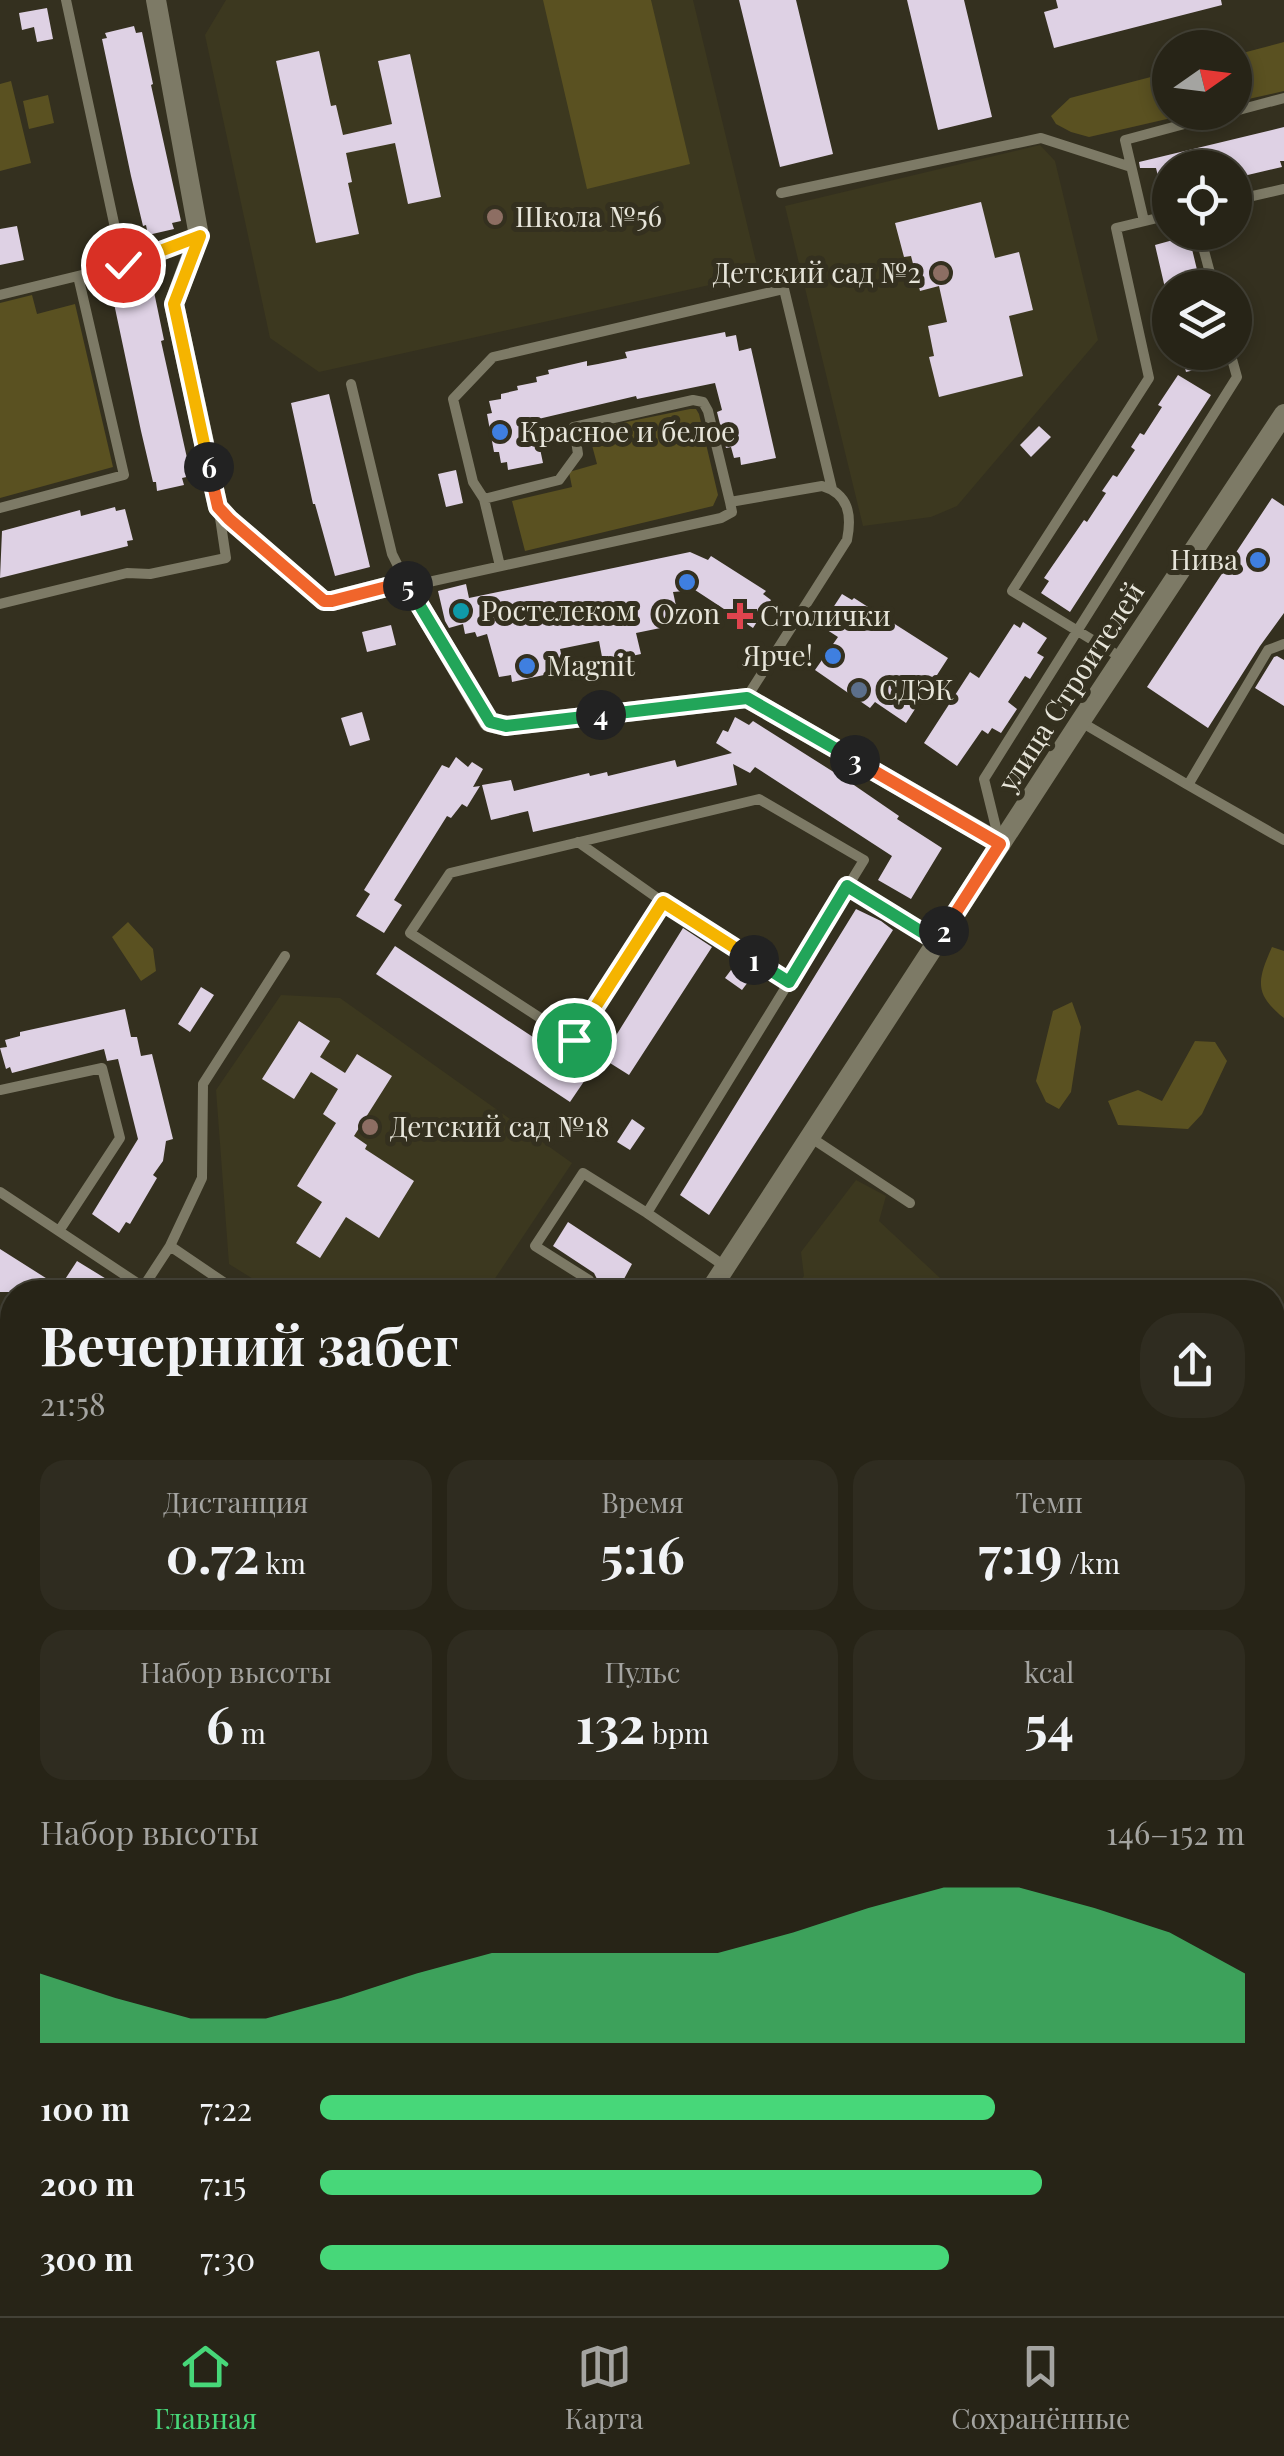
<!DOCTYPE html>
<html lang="ru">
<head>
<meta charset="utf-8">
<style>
  :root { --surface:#272417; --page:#2f2c20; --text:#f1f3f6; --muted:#a4a4a1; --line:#434136; --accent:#47d779 }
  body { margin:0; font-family:"Playfair Display",serif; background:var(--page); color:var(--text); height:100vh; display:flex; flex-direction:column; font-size:38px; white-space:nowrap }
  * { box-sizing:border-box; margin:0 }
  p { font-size:32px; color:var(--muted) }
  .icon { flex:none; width:55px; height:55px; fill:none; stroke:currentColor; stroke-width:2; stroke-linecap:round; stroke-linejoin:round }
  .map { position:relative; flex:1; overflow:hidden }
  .side { position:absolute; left:0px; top:1280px; width:1285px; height:1038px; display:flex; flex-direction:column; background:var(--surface); border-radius:40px 40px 0 0; box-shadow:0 5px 15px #0003,0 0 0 2px var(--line) }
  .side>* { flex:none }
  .needle { width:65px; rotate:76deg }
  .controls { position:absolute; left:1152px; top:30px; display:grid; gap:20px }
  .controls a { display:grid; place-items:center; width:100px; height:100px; border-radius:50%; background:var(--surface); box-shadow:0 5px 15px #0003,0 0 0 2px var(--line); font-size:50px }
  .pin { position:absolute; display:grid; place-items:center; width:85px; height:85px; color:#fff; margin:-42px; border:5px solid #fff; border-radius:50%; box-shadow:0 2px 10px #0007 }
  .km { position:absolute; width:50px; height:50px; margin:-25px; border-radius:50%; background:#222; color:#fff; font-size:28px; line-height:50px; text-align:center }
  .round { display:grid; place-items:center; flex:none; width:105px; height:105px; border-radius:40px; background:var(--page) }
  .overview { display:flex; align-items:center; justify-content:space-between; height:170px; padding:0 40px }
  h1 { font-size:55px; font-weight:700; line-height:75px }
  .stats { display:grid; grid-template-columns:repeat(3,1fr); gap:15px; height:170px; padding:10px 40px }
  .stats div { display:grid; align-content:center; border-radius:25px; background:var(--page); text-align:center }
  .stats b { font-size:50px; font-weight:700 }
  .stats small { font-size:28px; font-weight:400 }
  .stats p { font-size:28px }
  .chart { height:280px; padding:20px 40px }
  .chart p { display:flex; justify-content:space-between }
  .chart svg { width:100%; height:180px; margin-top:10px; fill:var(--accent); opacity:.7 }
  ul { padding:0 40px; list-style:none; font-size:32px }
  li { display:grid; grid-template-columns:160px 120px 1fr; align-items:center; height:75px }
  li i { height:25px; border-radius:12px; background:var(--accent) }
  .dock { display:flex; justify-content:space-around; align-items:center; height:140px; border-top:2px solid var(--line); background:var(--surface); font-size:28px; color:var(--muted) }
  .dock a { display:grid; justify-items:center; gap:5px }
  .dock .current { color:var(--accent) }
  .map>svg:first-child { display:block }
</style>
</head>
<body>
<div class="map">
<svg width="1284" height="2316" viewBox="0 0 1284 2316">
  <rect width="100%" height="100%" fill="#34301f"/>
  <!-- built -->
  <path fill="#3c381f" d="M226,0H693L759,274L319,372L270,338L205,35Z
    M1040,145L1055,161L1098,340L957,506L931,517L863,526L785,206Z
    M281,995L340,998L572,1163L486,1292H274L229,1264L216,1090Z
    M856,1180L886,1196L879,1221L955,1292H792L804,1276L801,1252Z
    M0,1752L12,1760V1993L0,2013Z"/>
  <!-- green -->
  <path fill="#5a5121" d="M543,0H651L690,164L587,189Z
    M1284,42V91L1235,102V55Z
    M1170,72V112L1193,113L1089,137L1071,132L1056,124L1051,116L1070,98Z
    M11,81L31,163L0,171V84Z
    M48,95L54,123L29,129L23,101Z
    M32,295L37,314L75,304L113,467L0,498V303Z
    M690,409H696L699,414L718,495L713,506L525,551L512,501L572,487L569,472L597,464L589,434L592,429Z
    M128,922L153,949L156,971L141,981L112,937Z
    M1272,947L1284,951V1018C1254,994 1257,981 1272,947Z
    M1072,1002L1081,1027L1071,1092L1059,1109L1046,1102L1036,1081L1053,1011Z
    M1195,1041L1215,1042L1227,1061L1202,1114L1188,1129L1118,1125L1108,1101L1138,1090L1162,1101Z
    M0,1432L12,1440V1486L0,1477Z
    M1273,2153L1284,2161V2199L1273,2218Z
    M836,2305H923L939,2316H852Z
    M1130,2305H1269L1264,2316H1143Z"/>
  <!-- building -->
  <path fill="#ded1e4" d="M739,0H796L833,154L780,167Z
    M907,0H964L992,117L938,130Z
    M1056,0H1221L1222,5L1054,48L1044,12L1058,8Z
    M47,8L53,39L37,42L34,27L22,30L19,13Z
    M134,26L136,33L142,32L153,84L151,85L181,221L172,223L174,229L148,235L146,225L143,226L131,176L102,39L107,38L105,33Z
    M319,51L331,106L336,105L343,135L392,124L378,61L410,54L441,197L408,204L395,143L346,153L352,182L348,183L359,234L316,243L276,61Z
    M1284,127V161H1280L1282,167L1235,178V168H1170V200L1164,201L1156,168H1140L1139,162Z
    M981,202L995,258L1019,252L1033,310L1009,316L1023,376L939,397L929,357L934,356L928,326L947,322L939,286L920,291L911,256L904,257L895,223Z
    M17,226L24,260L0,265V229Z
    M1184,237L1185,246L1191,245L1200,282L1194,283L1195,288H1165L1155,245Z
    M145,282L147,289L153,287L164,340L161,341L191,476L182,478L184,485L157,491L156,482H153L141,431L112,294L117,293L115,288Z
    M725,332L726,337L736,335L739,351L751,348L776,458L741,465L740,457L734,458L731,447L726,448L717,412L722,410L715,383L637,399L636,396L534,420L543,463L508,470L507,462L501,463L499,452H494L487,414L492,413L489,401L501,399V394L518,390L517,386L537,382L536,377L549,374L548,370L587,361V366L598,364L627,358L625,352Z
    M1181,352H1213L1216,365L1186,372Z
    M1178,375L1211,395L1070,612L1041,593L1049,581L1044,578L1084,520L1087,522L1106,493L1102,491L1113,475L1117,477L1135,450L1131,447L1140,433L1144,435L1162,407L1158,405Z
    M329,394L370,567L335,576L315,504H313L291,403Z
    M1039,426L1051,437L1031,457L1020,445Z
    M456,470L463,503L446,507L438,474Z
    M1272,498L1284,506V613L1260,646L1208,728L1147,687Z
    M115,507L116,511L125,509L133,540L127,541L128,546L0,578L2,531L80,510L81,516Z
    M690,552L708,560L711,556L766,591L763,594L771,600L753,628L695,590L673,592L680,624L636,633L641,654L603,662L599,641L560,649L564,667L552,670L553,673L512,682L511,675L499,677L487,634L477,637L475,632L465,634L463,624L449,628L445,621L438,591L466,584L469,598Z
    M842,594L852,600L854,598L948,658L906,723L875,702L870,708L815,670L838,637L821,626Z
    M1023,622L1047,638L1037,653L1044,657L1030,679L1025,676L1008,702L1017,709L1001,733L992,728L988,734L982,730L957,766L924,743L970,672L979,678L1014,624L1020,628Z
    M391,625L396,645L367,652L362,632Z
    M1277,656L1284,660V706L1255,688L1274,657Z
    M362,712L370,740L350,746L341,718Z
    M735,717L749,725L753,721L851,783L899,816L897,819L942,848L911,899L878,880L892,856L755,767L750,773L733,764L737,785L533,832L528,811L491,820L482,785L511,780L514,791L589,773L590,776L607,772L608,776L675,760L677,767L732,753L716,743L723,730L728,732Z
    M456,757L468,767L472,762L483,769L473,787L480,786L467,807L462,804L451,818L447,816L394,900L402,905L384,933L356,916L370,894L364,890L442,765L449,768Z
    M856,909L881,921L893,930L709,1215L680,1195Z
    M683,928L712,947L629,1075L602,1058Z
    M395,946L589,1074L570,1102L376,974Z
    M737,962L754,974L742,990L725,978Z
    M201,987L214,995L190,1032L178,1024Z
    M125,1009L131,1037H137L141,1056L152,1054L173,1139L166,1141L163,1161L153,1175L157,1178L130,1224L126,1222L119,1233L92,1214L138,1139L118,1059L107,1061L104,1049L12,1073L10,1067L6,1069L0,1048L7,1047L5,1040L20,1036V1032Z
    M299,1021L330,1041L320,1057L345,1073L357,1054L392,1076L354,1136L367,1145L365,1149L414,1181L379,1238L346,1217L320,1258L296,1243L322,1202L297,1186L336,1123L323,1114L338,1089L311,1072L294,1099L262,1079Z
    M632,1119L645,1128L630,1150L617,1142Z
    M568,1222L632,1264L617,1292L598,1281L594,1273L553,1246Z
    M0,1249L60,1287L77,1261L108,1280L100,1292H0Z"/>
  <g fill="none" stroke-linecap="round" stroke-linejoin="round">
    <!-- service -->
    <path stroke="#7d7a66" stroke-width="10" d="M66,0L123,265
      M1235,111L1284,98
      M781,193L1041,138L1131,167
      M1235,200L1284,189
      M1144,221L1125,140L1229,112
      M1199,232L1214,288
      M0,295L123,265L198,237
      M351,384L392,554L406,582L424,583L721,518L732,512L730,502
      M484,499L473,482L453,399L493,357L784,289L832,489
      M0,508L124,475L78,276
      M500,566L484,499L559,480L578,454L574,427L693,400L703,402L708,411L730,502L822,486C849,494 852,515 847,540L747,697
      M0,604L127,573L150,574L226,558L219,511
      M1284,644L1268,650L1188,785L1284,840
      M1122,658L1012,591L1149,378L1116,228L1170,215
      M1081,722L1188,785
      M578,842L663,902L789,982
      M1000,844L984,779L1237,377L1230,352
      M847,886L938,942
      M0,1090L102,1068L120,1138L59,1231
      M810,1137L910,1203
      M0,1192L143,1287
      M647,1213L864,860L759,799L450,873L410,933L574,1040L663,902
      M170,1246L202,1178L203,1084L285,956
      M140,1292L170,1246L238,1292
      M581,1292L589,1280L535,1246L583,1173L647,1213L726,1267
      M1284,1446L1274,1462L1284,1468
      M1272,1514L1284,1521
      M0,1533L12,1541
      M0,1693L12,1701
      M1272,1737L1284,1745
      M1272,1843L1284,1850
      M1272,1875L1284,1856
      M0,2059L12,2039
      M0,2121L12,2128
      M1100,2305L1116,2316
      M731,2316L738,2305
      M988,2316L996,2305"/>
    <!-- minor -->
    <path stroke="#7d7a66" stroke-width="20" d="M156,0L199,236L174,304L218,507L229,519L324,601H332L406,582L489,722L506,726L747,698L1001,844
      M709,1292L1080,722L1284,414
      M51,2316L59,2305"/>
    <!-- tertiary -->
    <path stroke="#7d7a66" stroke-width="25" d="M0,1419L12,1428
      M1272,2262L1284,2269"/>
    <!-- tram -->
    <path stroke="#878476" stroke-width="2.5" d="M0,1495L12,1503
      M617,2316L624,2305"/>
  </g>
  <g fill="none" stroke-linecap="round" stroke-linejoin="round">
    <!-- split-1 casing -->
    <g stroke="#fff" stroke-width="20">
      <path id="split-1" d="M574,1040L663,902L754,960"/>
    </g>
    <!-- split-2 casing -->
    <g stroke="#fff" stroke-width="20">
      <path id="split-2" d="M754,960L789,982L847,886L938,942L944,931"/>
    </g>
    <!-- split-3 casing -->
    <g stroke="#fff" stroke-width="20">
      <path id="split-3" d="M855,760L1000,844L944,931"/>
    </g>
    <!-- split-4 casing -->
    <g stroke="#fff" stroke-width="20">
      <path id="split-4" d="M601,715L747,698L855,760"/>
    </g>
    <!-- split-5 casing -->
    <g stroke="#fff" stroke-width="20">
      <path id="split-5" d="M408,586L490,722L506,726L601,715"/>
    </g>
    <!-- split-6 casing -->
    <g stroke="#fff" stroke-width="20">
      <path id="split-6" d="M209,467L218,507L229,519L324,601H332L406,582L408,586"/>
    </g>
    <!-- split-7 casing -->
    <g stroke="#fff" stroke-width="20">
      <path id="split-7" d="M123,265L200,236L174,304L209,467"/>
    </g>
    <!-- split-1 -->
    <use href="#split-1" stroke="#f5b400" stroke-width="12"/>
    <!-- split-2 -->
    <use href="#split-2" stroke="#22a559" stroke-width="12"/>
    <!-- split-3 -->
    <use href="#split-3" stroke="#f0652b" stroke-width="12"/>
    <!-- split-4 -->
    <use href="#split-4" stroke="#22a559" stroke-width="12"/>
    <!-- split-5 -->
    <use href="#split-5" stroke="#22a559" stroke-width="12"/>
    <!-- split-6 -->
    <use href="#split-6" stroke="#f0652b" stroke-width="12"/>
    <!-- split-7 -->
    <use href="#split-7" stroke="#f5b400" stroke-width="12"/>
  </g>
  <!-- markers -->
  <g fill="#8d6e63" stroke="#34301f" stroke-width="4">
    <circle cx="495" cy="217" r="10"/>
    <circle cx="941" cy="273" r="10"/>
    <circle cx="370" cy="1127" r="10"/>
  </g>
  <g fill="#3f7fe0" stroke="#34301f" stroke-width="4">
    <circle cx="500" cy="432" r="10"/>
    <circle cx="1258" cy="560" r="10"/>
    <circle cx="687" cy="582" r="10"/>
    <circle cx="833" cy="656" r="10"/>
    <circle cx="527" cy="666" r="10"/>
  </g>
  <circle fill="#0f9aa8" stroke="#34301f" stroke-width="4" cx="461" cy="611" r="10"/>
  <path fill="#e0444e" stroke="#34301f" stroke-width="4" d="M735 601h10v10h10v10h-10v10h-10v-10h-10v-10h10z"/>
  <circle fill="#5c6f8a" stroke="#34301f" stroke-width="4" cx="859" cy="690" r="10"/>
  <g text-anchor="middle" stroke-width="10" stroke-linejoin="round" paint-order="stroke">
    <!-- poi labels -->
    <g font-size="28" fill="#e7e5da" stroke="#34301f" text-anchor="start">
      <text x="515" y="227">Школа №56</text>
      <text x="921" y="283" text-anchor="end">Детский сад №2</text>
      <text x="520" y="442">Красное и белое</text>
      <text x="1238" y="570" text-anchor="end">Нива</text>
      <text x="481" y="621">Ростелеком</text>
      <text x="687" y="624" text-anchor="middle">Ozon</text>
      <text x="760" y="626">Столички</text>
      <text x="813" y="666" text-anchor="end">Ярче!</text>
      <text x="547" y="676">Magnit</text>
      <text x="879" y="700">СДЭК</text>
      <text x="390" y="1137">Детский сад №18</text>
    </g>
    <!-- street labels -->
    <g font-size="28" fill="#e7e5da" stroke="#34301f">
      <text transform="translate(1071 687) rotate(-57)" y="10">улица Строителей</text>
    </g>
  </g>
</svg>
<div class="controls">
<a><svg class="needle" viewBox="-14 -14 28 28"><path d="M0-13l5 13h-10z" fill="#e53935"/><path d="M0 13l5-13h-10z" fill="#a4a4a1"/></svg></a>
<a><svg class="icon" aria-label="locate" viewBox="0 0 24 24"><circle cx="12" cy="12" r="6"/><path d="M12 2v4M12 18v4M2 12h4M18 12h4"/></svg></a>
<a><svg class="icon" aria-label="layers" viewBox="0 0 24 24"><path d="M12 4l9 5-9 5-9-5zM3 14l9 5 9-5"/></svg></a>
</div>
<div class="pin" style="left:574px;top:1040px;background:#1e9e55"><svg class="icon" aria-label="arrive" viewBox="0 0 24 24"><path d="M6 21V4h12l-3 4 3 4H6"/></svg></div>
<div class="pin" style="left:123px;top:265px;background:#d93025"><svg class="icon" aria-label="check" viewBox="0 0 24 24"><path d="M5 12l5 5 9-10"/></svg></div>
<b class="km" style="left:754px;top:960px">1</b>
<b class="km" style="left:944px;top:931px">2</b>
<b class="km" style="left:855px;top:760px">3</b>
<b class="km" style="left:601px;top:715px">4</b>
<b class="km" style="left:408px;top:586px">5</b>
<b class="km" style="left:209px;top:467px">6</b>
<section class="side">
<div class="overview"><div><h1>Вечерний забег</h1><p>21:58</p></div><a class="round"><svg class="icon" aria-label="share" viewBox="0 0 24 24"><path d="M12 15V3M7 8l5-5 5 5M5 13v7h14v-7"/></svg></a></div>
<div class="stats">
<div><p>Дистанция</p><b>0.72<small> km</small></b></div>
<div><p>Время</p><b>5:16</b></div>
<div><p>Темп</p><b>7:19<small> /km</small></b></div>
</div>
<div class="stats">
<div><p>Набор высоты</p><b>6<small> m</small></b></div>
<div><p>Пульс</p><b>132<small> bpm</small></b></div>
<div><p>kcal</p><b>54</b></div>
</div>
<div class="chart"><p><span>Набор высоты</span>146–152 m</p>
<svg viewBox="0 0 160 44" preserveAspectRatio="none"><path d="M0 44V27L10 33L20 38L30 38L40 33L50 27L60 22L70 22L80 22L90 22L100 17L110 11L120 6L130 6L140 11L150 17L160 27V44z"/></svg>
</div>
<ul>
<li><b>100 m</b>7:22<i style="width:73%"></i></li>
<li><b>200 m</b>7:15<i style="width:78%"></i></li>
<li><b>300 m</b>7:30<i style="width:68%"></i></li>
</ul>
</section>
</div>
<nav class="dock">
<a class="current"><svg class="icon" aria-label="home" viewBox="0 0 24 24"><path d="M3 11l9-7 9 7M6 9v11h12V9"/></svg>Главная</a>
<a><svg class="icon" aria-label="map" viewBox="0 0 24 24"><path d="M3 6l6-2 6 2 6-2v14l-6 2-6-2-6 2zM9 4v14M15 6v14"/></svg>Карта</a>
<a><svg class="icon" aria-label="saved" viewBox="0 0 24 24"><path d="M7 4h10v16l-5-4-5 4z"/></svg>Сохранённые</a>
</nav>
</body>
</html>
